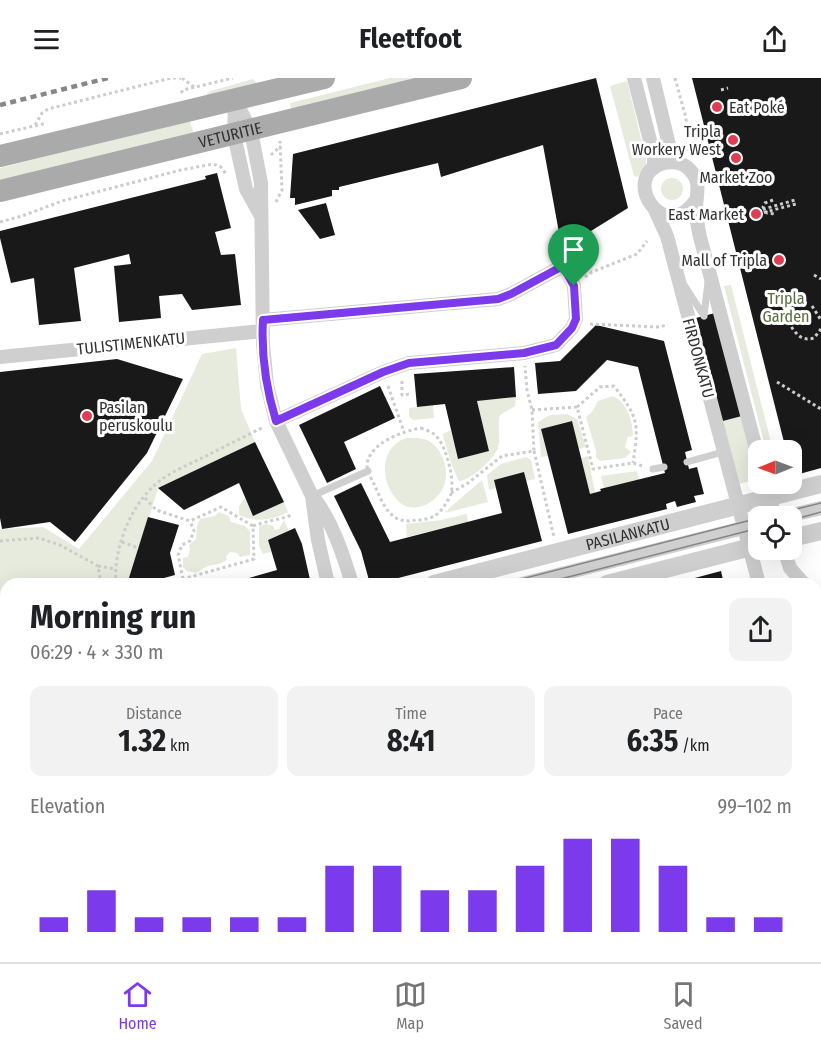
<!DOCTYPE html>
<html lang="en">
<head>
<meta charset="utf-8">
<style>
  :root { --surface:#fff; --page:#f2f2f2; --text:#202124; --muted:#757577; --line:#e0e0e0; --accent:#7c3aed }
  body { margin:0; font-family:"Fira Sans Condensed",sans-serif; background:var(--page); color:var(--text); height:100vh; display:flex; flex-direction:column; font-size:22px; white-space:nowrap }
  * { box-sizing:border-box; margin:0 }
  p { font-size:20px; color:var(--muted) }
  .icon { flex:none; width:33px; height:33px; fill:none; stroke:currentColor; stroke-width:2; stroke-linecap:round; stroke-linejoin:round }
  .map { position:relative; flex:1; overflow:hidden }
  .side { position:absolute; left:0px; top:500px; width:822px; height:386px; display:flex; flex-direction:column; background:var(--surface); border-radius:18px 18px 0 0; box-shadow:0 6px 24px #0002 }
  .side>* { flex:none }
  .needle { width:39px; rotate:269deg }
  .fabs { position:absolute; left:748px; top:362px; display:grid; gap:12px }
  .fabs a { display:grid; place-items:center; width:54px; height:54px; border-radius:12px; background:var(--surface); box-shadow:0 6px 24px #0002; font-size:30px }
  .pin { position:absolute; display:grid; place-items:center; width:51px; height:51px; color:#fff; margin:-62px -26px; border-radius:50% 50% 50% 0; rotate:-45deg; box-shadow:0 0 6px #0007 }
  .pin .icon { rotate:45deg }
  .round { display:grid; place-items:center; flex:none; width:63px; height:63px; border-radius:12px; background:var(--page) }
  .head { display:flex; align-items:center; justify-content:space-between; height:102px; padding:0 30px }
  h1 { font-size:33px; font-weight:700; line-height:45px }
  .figures { display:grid; grid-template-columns:repeat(3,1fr); gap:9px; height:102px; padding:6px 30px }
  .figures div { display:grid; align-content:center; border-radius:12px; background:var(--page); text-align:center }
  .figures b { font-size:30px; font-weight:700 }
  .figures small { font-size:16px; font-weight:400 }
  .figures p { font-size:16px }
  .chart { height:168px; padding:12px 30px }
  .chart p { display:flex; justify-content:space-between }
  .chart svg { width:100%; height:108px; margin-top:6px; stroke:var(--accent); stroke-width:6 }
  header { display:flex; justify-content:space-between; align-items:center; height:78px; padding:0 30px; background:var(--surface); font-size:27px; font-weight:700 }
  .tabs { display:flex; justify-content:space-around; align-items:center; height:84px; border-top:2px solid var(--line); background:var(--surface); font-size:16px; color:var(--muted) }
  .tabs a { display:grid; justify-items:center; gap:3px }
  .tabs .on { color:var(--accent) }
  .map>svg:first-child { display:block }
</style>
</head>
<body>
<header><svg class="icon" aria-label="menu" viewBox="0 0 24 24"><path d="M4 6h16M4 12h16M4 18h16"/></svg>Fleetfoot<svg class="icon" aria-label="share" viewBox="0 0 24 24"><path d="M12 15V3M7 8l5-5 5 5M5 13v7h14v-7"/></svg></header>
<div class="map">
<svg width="821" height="884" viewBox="0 0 821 884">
  <rect width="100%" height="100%" fill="#fff"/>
  <!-- green -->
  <path fill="#e6ebde" d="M390,0H423L291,32L290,25Z
    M253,1L259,7L208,20L207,16L211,13Z
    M627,3L646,81V87L638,99L634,98L610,8Z
    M190,43L194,57L0,105V90Z
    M661 111a11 11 0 1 1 22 0a11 11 0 1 1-22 0Z
    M731,207L773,372H766L724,208Z
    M236,270L241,331L255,364L158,410L129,505L6,506V598L0,599V451L43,449L79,471L152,383L202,276Z
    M613,318C627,325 632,341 633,356L631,359L628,358L625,369L631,374L625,380L600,383L596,379V373L586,339L592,334L598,323Z
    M516,319L515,328L500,337C497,348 501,360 498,370C494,381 470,403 459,403C456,399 443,362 443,356L451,352L458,381L489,373L477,323Z
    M433,327L434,340L414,342L409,339V330Z
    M567,336L577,341L586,369L579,371L571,343L541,351L548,378L541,379L538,344L550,337Z
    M742,338L759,401L735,407L719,344Z
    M406,360C414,360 422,359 429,363C444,372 451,396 442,412C435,425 413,437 399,424C380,406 378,370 406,360Z
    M588,378L595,415L590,416L581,380Z
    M526,379L531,382L535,401L526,403L524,394L494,402L496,410L489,412L487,397L501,386Z
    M637,393L639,402L604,410L601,398Z
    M482,402L488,424L445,435L446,433Z
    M245,420L253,438L284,424L288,434C272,442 256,445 239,437V428Z
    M219,434L229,438L231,444L245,448L250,453V477L240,479L237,475L230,474L226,478L227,482C214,490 211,483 197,495L187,493L183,489V480L188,479L190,471L189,467L196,461L197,447L200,441L215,438Z
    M467,436L468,444L407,459L406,446L441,442Z
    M284,442L289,453L268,462L271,474L263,476L259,468V448L267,446L273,448L275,452L279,451Z
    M0,842L6,845V879L0,878Z
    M458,879H538C513,884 483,884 458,879Z"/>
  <!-- building -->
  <path fill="#191919" d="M596,0L628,130L562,171L543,67L441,99L438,85L339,109V112H332V118L295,127V120H290L293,76Z
    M692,0H821V390L792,398V372H786Z
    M217,95L231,150L215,154L221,177L235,176L241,227L192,232L182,216L159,218L161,240L119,244L114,188L131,186L129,176L74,190L81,243L39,247L34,200L11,205L0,160V153L206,101L205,98Z
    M326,125L335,157L320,161L298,132Z
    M715,235L742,338L719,344L692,241Z
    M596,247L664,263L692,372L685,374L689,391L697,389L704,416L694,418L696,424L677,429L675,423L666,426L667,431L568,456L541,351L572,343L590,416L601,413L600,411L665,395L638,289L607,282L576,313L538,316L535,285L560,283Z
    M117,281L183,301L147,375L75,464L50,444L2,451L0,440V294Z
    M514,289L516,319L477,323L489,373L458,381L445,326L417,329L414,296Z
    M380,308L395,340L344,364L356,391L327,405L299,347Z
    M255,364L284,424L253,438L239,405L184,432L158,410Z
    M524,394L542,463L375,506H370L361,473L334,418L361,405L390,464L502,435L494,402Z
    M148,439L179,447L170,475L175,497L142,506H134L128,503Z
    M295,450L302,466L311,506H228L277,492L268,462Z
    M721,493L724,506H676V505Z
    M139,879H148L149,884H140Z
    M158,879H201L202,884H159Z
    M338,879H409L410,884H330V881Z"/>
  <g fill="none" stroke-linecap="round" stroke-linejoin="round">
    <!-- minor-tunnel -->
    <path stroke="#d6d6d6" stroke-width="14" stroke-dasharray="14 7" stroke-linecap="butt" d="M816,820L821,840"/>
    <!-- path -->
    <path stroke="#ccc" stroke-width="3" stroke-dasharray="3 3" stroke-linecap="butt" d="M182,0L194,9
      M675,0L686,40L688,73
      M721,12L728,10
      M181,15L183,12L233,0
      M35,47L42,35L48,31L171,0H181
      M0,56L47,45
      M271,77L281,68
      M773,122L765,125L763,129L767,135L776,136
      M276,124L282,112L280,63
      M757,133L795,122
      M758,136L796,126
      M0,144L22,138L62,123L181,92L213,86L221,89L226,96
      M814,197L821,201
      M585,199L592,194L637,176L647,163
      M812,228L821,242
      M788,244C795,254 800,264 814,260L821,251
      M590,246L658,249L668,247
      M402,303V317L410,316
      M777,304L821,331
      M388,308L404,354
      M577,329L600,309L614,308C639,341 639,345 633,385
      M532,332L577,329L593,391L633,385L643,388
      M421,350C425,352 430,353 434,356C446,365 455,402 451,416C448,423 441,435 434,438C430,441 421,442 416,442C407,444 398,443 391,436C384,430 379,417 375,408C372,402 367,394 367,387C369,365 403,353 421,350Z
      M534,373L554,459
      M451,415L468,405L502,378L534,373L532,332L527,312L525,288
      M145,420L156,432L190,443L221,429L253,448L254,481L165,506
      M253,448C266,443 278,442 292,437
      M0,463L39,460L60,467L98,488L101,506
      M122,464L138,470
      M98,488L116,491
      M183,501L178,477L182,467L190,463L194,453L190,443
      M116,506C113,471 130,428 157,405C169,395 187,387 202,380C222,370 243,359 264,349
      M0,695L6,692
      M816,784L821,783
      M591,879L593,884
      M621,879L622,884
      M636,879L637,884
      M465,882L467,879
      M291,884L296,879
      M310,884V882L322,879"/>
    <!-- service -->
    <path stroke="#cfcfcf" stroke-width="7" d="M684,207L704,238
      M704,238L708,204
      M687,384L723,374
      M653,391L664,389
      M312,418L368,393
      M816,599L821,594"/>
    <!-- pedestrian -->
    <path stroke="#cfcfcf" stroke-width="10" d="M153,879L154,884
      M422,879L423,884
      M653,879L654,884
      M553,884L575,879"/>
    <!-- minor -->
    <path stroke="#cfcfcf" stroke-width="14" d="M634,0L654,78V90
      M653,0L673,84
      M235,22L251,53L261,105L263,266L267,307L276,343L312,418L318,462L328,506
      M235,24L234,57L246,111L261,138
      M696,122C664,170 618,97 664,85C674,83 684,85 690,92C702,104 696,117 696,131C696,141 698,150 700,159L759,382
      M655,132L667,158L759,506
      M263,242L498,221L511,216L559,190H564L568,195L574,208L576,241L572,250L556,267L524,275L409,285L383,294L276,343
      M0,279L262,253
      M765,405L775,438
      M314,420C333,445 343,476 352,506
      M788,438L821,430
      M784,471L790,490L804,506
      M522,506L759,446
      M816,545L821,564
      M0,637L6,636
      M0,727L6,726
      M816,729L821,728
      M816,765L821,763"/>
    <!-- tertiary -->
    <g stroke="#cfcfcf" stroke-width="18">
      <path d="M792,460L821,453"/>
      <path id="s1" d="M434,506L821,406"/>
      <path d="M607,506L759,467"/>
      <path d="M0,616L6,614"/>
      <path d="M0,661L6,659"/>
    </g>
    <!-- primary -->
    <g stroke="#aaa" stroke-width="22">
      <path d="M0,78L324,0"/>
      <path id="s2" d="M0,113L461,0"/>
    </g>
    <!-- tram -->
    <path stroke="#878787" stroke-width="1.5" d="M768,438L821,425
      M792,442L821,434
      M502,506L759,440
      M541,506L759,450
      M0,633L6,631
      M0,643L6,641
      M816,769L821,768"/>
    <!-- rail -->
    <path stroke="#878787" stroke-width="4.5" stroke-dasharray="6 4.5" stroke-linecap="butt" d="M0,27L108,0"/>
  </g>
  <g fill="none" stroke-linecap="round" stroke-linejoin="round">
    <!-- route casing -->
    <g stroke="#fff" stroke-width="12">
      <path id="route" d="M559,190H564L574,208L576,241L572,250L556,267L524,275L409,285L383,294L276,343C266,310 261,276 263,242L498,221L511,216Z"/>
    </g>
    <!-- route -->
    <use href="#route" stroke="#7c3aed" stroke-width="8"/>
  </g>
  <!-- markers -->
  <g fill="#e03d53" stroke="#fff" stroke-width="2">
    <circle cx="717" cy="29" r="6"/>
    <circle cx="733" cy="62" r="6"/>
    <circle cx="736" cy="80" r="6"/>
    <circle cx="756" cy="136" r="6"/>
    <circle cx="779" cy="182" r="6"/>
    <circle cx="87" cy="338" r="6"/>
  </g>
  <g text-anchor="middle" stroke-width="6" stroke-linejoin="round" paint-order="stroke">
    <!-- poi labels -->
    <g font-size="16" fill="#323232" stroke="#fff" text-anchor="end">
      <text x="729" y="35" text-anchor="start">Eat Poké</text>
      <text x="721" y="59">Tripla<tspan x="721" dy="18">Workery West</tspan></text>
      <text x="736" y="105" text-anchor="middle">Market Zoo</text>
      <text x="744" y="142">East Market</text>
      <text x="767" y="188">Mall of Tripla</text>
      <text x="99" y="335" text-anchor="start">Pasilan<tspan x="99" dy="18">peruskoulu</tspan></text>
    </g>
    <!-- street labels -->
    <g font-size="16" fill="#323232" stroke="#fff">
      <text dy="6" stroke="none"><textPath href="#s2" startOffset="237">VETURITIE</textPath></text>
      <text transform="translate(131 265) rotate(-6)" y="6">TULISTIMENKATU</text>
      <text transform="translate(699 280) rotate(75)" y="6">FIRDONKATU</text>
      <text dy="6" stroke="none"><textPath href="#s1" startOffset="200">PASILANKATU</textPath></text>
    </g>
    <!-- park labels -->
    <g font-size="16" fill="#586d40" stroke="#fff">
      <text x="786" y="226">Tripla<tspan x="786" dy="18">Garden</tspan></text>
    </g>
  </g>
</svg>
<div class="fabs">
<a><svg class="needle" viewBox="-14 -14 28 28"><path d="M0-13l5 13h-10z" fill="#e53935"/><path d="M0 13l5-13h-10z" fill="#757577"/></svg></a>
<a><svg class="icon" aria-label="locate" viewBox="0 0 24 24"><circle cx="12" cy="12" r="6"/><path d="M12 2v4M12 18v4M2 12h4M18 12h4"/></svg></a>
</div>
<div class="pin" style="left:574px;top:208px;background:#1e9e55"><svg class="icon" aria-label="arrive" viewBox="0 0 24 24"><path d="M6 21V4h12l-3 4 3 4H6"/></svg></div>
<section class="side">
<div class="head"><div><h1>Morning run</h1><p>06:29 · 4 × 330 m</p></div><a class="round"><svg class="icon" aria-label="share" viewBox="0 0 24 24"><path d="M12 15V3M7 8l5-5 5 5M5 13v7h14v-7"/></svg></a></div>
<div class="figures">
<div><p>Distance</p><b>1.32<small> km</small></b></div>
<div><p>Time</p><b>8:41</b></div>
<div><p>Pace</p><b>6:35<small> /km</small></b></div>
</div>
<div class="chart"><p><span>Elevation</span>99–102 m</p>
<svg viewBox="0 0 160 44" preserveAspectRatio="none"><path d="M5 44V38M15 44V27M25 44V38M35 44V38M45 44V38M55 44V38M65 44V17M75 44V17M85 44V27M95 44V27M105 44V17M115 44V6M125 44V6M135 44V17M145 44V38M155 44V38"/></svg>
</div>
</section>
</div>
<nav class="tabs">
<a class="on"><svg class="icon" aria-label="home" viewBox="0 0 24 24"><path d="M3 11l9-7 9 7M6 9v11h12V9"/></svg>Home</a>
<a><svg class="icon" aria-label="map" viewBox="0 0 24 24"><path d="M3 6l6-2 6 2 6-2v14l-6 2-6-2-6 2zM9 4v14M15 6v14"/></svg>Map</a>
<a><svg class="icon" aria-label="saved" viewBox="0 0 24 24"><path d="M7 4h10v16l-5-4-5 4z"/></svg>Saved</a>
</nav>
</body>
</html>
